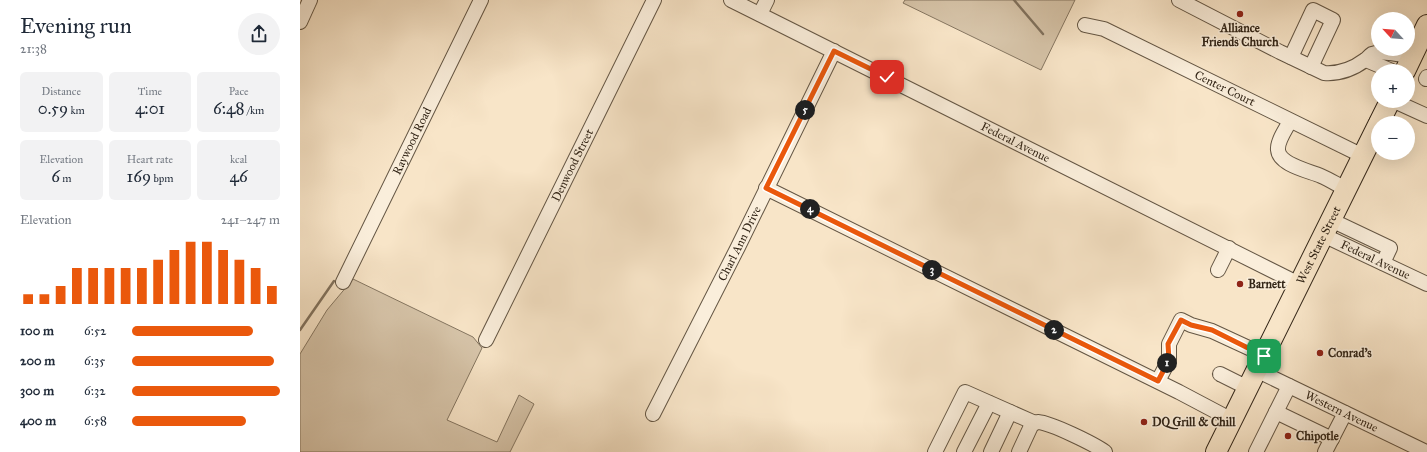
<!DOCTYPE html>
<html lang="en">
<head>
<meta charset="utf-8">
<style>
  :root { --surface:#fff; --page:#f2f2f3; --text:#1f2937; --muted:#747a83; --accent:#ea580c }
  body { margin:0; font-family:"IM FELL Great Primer",serif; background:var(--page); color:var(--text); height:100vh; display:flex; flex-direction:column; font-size:15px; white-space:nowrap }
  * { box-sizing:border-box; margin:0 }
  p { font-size:13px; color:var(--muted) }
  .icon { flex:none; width:22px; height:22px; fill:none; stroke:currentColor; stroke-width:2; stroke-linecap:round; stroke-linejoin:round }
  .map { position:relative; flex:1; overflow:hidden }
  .details { display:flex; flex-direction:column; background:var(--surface); width:300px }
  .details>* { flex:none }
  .needle { width:26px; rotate:296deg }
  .tools { position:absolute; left:1071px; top:12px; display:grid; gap:8px }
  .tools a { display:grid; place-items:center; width:44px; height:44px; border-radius:50%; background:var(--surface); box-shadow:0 4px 16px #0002; font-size:20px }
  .pin { position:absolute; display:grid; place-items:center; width:34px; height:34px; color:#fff; margin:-17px; border-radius:8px; box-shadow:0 2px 6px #0006 }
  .km { position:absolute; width:20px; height:20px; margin:-10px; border-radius:50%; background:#222; color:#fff; font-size:11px; line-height:20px; text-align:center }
  .round { display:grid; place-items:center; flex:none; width:42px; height:42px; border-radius:21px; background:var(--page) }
  .headline { display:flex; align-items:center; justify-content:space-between; height:68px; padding:0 20px }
  h1 { font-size:22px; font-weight:600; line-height:30px }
  .figures { display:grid; grid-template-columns:repeat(3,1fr); gap:6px; height:68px; padding:4px 20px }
  .figures div { display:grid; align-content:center; border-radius:6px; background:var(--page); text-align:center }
  .figures b { font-size:17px; font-weight:600 }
  .figures small { font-size:11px; font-weight:400 }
  .figures p { font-size:11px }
  .chart { height:112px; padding:8px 20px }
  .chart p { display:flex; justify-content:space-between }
  .chart svg { width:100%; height:72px; margin-top:4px; stroke:var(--accent); stroke-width:6 }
  ul { padding:0 20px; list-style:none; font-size:13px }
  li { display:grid; grid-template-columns:64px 48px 1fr; align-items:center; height:30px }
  li i { height:10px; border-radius:5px; background:var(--accent) }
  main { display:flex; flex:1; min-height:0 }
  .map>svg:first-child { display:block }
</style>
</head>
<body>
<main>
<section class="details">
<div class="headline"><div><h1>Evening run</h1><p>21:38</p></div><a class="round"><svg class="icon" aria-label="share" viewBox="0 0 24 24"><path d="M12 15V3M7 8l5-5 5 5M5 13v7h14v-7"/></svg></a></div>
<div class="figures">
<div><p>Distance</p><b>0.59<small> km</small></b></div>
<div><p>Time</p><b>4:01</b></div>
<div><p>Pace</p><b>6:48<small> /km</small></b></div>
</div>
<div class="figures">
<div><p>Elevation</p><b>6<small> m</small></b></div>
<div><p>Heart rate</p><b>169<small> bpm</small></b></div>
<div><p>kcal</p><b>46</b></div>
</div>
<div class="chart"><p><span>Elevation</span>241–247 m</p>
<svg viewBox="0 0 160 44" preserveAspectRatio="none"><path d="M5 44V38M15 44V38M25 44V33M35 44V22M45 44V22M55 44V22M65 44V22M75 44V22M85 44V17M95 44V11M105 44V6M115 44V6M125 44V11M135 44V17M145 44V22M155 44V33"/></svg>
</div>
<ul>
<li><b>100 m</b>6:52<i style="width:82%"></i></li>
<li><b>200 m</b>6:35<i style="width:96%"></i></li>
<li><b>300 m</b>6:32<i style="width:100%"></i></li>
<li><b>400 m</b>6:58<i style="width:77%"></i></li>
</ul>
</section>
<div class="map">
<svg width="1127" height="452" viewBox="0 0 1127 452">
  <rect width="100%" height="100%" fill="#f8e5c8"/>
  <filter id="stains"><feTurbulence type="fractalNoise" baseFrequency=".005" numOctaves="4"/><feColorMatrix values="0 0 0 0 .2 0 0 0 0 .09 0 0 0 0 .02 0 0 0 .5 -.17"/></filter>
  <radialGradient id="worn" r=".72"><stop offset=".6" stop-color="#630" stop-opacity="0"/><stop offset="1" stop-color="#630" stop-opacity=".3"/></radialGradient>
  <!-- green -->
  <path fill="#d7c5aa" stroke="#857661" d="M605,0H775L741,70L603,3Z
    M53,279L173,337L182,348L147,420L197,442L219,395L234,404L210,452H0V354L27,310Z"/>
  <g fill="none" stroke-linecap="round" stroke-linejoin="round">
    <!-- stream -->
    <path stroke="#81725e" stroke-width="2.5" d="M714,0L743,34
      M0,330L34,281"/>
    <!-- minor casing -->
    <g stroke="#645644" stroke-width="16">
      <g id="minor">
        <path id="s1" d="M431,0L999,284"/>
        <path d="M879,0L980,52L1024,73C1038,74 1053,69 1065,60C1067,59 1069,56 1072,54C1082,50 1101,55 1112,57"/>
        <path d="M460,14L467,0"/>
        <path d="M0,22L10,0"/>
        <path id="s2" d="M785,25L804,29L1063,156"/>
        <path d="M991,57L1013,10L1033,20L1011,67"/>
        <path d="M1066,60L1092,71"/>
        <path d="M1126,79L1127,77"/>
        <path d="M1094,101L1127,116"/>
        <path d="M990,121C986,129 977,141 978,150C979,165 1010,171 1021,176C1030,180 1038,185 1046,189"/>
        <path d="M466,188L879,392L932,420"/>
        <path d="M1031,220L1090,248L1083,263"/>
        <path id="s3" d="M1023,235L1127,284"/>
        <path d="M918,270L929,248"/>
        <path id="s4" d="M43,282L181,0"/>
        <path id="s5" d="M186,340L354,0"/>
        <path id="s6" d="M956,370L1126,452"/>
        <path d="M920,374L948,388"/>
        <path d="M858,381L869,360V344L881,320L891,325L912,331L964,355"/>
        <path d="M976,412L1032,439"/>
        <path id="s7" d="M353,414L438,247L534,51"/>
        <path d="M635,452L665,392L735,423"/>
        <path d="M664,452L689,403"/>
        <path d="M691,452L710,412"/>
        <path d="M719,452L732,424C733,424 736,422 738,422C751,423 794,444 805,452"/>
        <path d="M956,452L989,386"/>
        <path d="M1025,452L1045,413"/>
      </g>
    </g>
    <!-- highway casing -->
    <g stroke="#332618" stroke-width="22">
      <g id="highway">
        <path d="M1105,71L1127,25"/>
        <path d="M1079,123L1090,101"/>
        <path id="s8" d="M916,452L1078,125"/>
      </g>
    </g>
    <!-- minor -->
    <use href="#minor" stroke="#faeedb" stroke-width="14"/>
    <!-- highway -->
    <use href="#highway" stroke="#f8e5c8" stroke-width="20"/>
  </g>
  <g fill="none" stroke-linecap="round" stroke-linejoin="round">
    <!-- route casing -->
    <g stroke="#fff" stroke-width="8">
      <path id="route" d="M587,77L534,51L466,188L858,381L869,360L868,344L881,320L891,325L912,330L964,356"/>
    </g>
    <!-- route -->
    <use href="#route" stroke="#ea580c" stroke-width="5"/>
  </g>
  <!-- markers -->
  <g fill="#8f2418" stroke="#faeedb" stroke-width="1.5">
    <circle cx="940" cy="14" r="4"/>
    <circle cx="940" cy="284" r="4"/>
    <circle cx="1020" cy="353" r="4"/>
    <circle cx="844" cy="422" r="4"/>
    <circle cx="988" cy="436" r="4"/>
  </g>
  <g text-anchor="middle" stroke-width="3" stroke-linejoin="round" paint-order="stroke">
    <!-- poi labels -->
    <g font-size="12" font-weight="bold" fill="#332618" stroke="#faeedb" text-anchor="start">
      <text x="940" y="32" text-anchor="middle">Alliance<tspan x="940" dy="14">Friends Church</tspan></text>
      <text x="948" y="288">Barnett</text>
      <text x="1028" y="357">Conrad's</text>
      <text x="852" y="426">DQ Grill &amp; Chill</text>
      <text x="996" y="440">Chipotle</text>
    </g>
    <!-- street labels -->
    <g font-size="12" fill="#332618" stroke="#faeedb">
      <text dy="4" stroke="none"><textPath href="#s2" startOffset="154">Center Court</textPath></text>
      <text dy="4" stroke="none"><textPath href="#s4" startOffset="157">Raywood Road</textPath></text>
      <text dy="4" stroke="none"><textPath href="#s1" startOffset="318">Federal Avenue</textPath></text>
      <text dy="4" stroke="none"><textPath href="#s5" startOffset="195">Denwood Street</textPath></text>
      <text dy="4" stroke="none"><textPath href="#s7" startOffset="191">Charl Ann Drive</textPath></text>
      <text dy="4" stroke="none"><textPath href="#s8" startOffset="231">West State Street</textPath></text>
      <text dy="4" stroke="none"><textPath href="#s3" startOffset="58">Federal Avenue</textPath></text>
      <text dy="4" stroke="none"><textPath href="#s6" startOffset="95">Western Avenue</textPath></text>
    </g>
  </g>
  <rect width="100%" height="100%" filter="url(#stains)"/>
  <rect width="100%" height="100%" fill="url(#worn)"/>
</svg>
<div class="tools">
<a><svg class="needle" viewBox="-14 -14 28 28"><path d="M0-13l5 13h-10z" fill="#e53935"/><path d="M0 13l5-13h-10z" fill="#747a83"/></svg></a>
<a>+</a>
<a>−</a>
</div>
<div class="pin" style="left:964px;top:356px;background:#1e9e55"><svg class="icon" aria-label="arrive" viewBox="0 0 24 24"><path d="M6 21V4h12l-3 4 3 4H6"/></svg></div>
<div class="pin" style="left:587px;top:77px;background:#d93025"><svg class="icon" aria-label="check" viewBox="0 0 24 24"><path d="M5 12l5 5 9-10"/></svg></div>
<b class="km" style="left:867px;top:363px">1</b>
<b class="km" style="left:754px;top:330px">2</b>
<b class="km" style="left:632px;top:270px">3</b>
<b class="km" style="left:510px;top:209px">4</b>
<b class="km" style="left:505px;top:110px">5</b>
</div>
</main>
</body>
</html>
